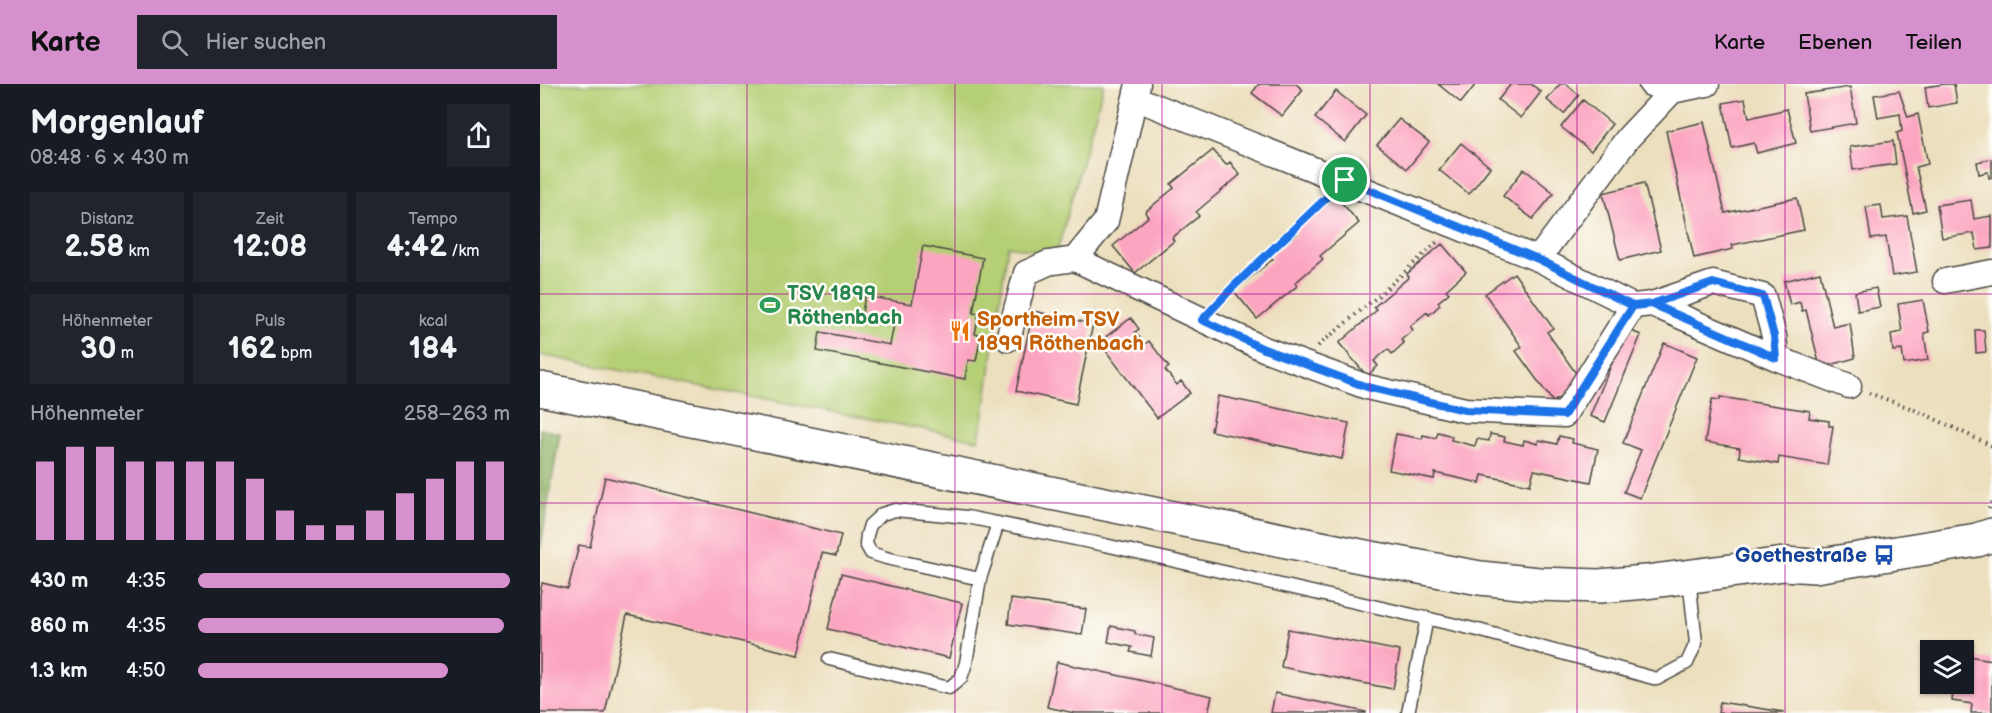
<!DOCTYPE html>
<html lang="de">
<head>
<meta charset="utf-8">
<style>
  :root { --surface:#171b24; --page:#20242c; --text:#f1f3f6; --muted:#9ea1a6; --accent:#d690ce }
  body { margin:0; font-family:"Balsamiq Sans",sans-serif; background:var(--page); color:var(--text); height:100vh; display:flex; flex-direction:column; font-size:22px; white-space:nowrap }
  * { box-sizing:border-box; margin:0 }
  p { font-size:20px; color:var(--muted) }
  .icon { flex:none; width:33px; height:33px; fill:none; stroke:currentColor; stroke-width:2; stroke-linecap:round; stroke-linejoin:round }
  .map { position:relative; flex:1; overflow:hidden }
  .details { display:flex; flex-direction:column; background:var(--surface); width:540px }
  .details>* { flex:none }
  .tools { position:absolute; left:1380px; top:556px; display:grid; gap:12px }
  .tools a { display:grid; place-items:center; width:54px; height:54px; border-radius:0px; background:var(--surface); box-shadow:0 2px 4px #0004; font-size:30px }
  .pin { position:absolute; display:grid; place-items:center; width:51px; height:51px; color:#fff; margin:-26px; border:3px solid #fff; border-radius:50%; box-shadow:0 2px 6px #0007 }
  .round { display:grid; place-items:center; flex:none; width:63px; height:63px; border-radius:0px; background:var(--page) }
  .summary { display:flex; align-items:center; justify-content:space-between; height:102px; padding:0 30px }
  h1 { font-size:33px; font-weight:700; line-height:45px }
  .figures { display:grid; grid-template-columns:repeat(3,1fr); gap:9px; height:102px; padding:6px 30px }
  .figures div { display:grid; align-content:center; border-radius:0px; background:var(--page); text-align:center }
  .figures b { font-size:30px; font-weight:700 }
  .figures small { font-size:16px; font-weight:400 }
  .figures p { font-size:16px }
  .chart { height:168px; padding:12px 30px }
  .chart p { display:flex; justify-content:space-between }
  .chart svg { width:100%; height:108px; margin-top:6px; stroke:var(--accent); stroke-width:6 }
  ul { padding:0 30px; list-style:none; font-size:20px }
  li { display:grid; grid-template-columns:96px 72px 1fr; align-items:center; height:45px }
  li i { height:15px; border-radius:8px; background:var(--accent) }
  header { display:flex; align-items:center; gap:36px; box-sizing:border-box; height:84px; padding:0 30px; background:var(--accent); color:#111 }
  header strong { font-size:28px }
  nav { display:flex; gap:33px; margin-inline-start:auto; font-size:21px }
  .search { width:420px; height:54px; background:var(--page); display:flex; align-items:center; gap:15px; box-sizing:border-box; padding:0 21px; border-radius:0px; color:var(--muted); font-size:22px }
  main { display:flex; flex:1; min-height:0 }
  .map>svg:first-child { display:block }
</style>
</head>
<body>
<header>
<strong>Karte</strong>
<div class="search"><svg class="icon" aria-label="search" viewBox="0 0 24 24"><circle cx="10" cy="10" r="6"/><path d="M15 15l6 6"/></svg>Hier suchen</div>
<nav><a>Karte</a><a>Ebenen</a><a>Teilen</a></nav>
</header>
<main>
<section class="details">
<div class="summary"><div><h1>Morgenlauf</h1><p>08:48 · 6 × 430 m</p></div><a class="round"><svg class="icon" aria-label="share" viewBox="0 0 24 24"><path d="M12 15V3M7 8l5-5 5 5M5 13v7h14v-7"/></svg></a></div>
<div class="figures">
<div><p>Distanz</p><b>2.58<small> km</small></b></div>
<div><p>Zeit</p><b>12:08</b></div>
<div><p>Tempo</p><b>4:42<small> /km</small></b></div>
</div>
<div class="figures">
<div><p>Höhenmeter</p><b>30<small> m</small></b></div>
<div><p>Puls</p><b>162<small> bpm</small></b></div>
<div><p>kcal</p><b>184</b></div>
</div>
<div class="chart"><p><span>Höhenmeter</span>258–263 m</p>
<svg viewBox="0 0 160 44" preserveAspectRatio="none"><path d="M5 44V12M15 44V6M25 44V6M35 44V12M45 44V12M55 44V12M65 44V12M75 44V19M85 44V32M95 44V38M105 44V38M115 44V32M125 44V25M135 44V19M145 44V12M155 44V12"/></svg>
</div>
<ul>
<li><b>430 m</b>4:35<i style="width:100%"></i></li>
<li><b>860 m</b>4:35<i style="width:98%"></i></li>
<li><b>1.3 km</b>4:50<i style="width:80%"></i></li>
</ul>
</section>
<div class="map">
<svg width="1452" height="629" viewBox="0 0 1452 629">
  <rect width="100%" height="100%" fill="#fdfcf7"/>
  <filter id="ink" filterUnits="userSpaceOnUse"><feTurbulence type="fractalNoise" baseFrequency=".0167" numOctaves="2"/><feDisplacementMap in="SourceGraphic" scale="12" xChannelSelector="R" yChannelSelector="G"/><feConvolveMatrix kernelMatrix="1 2 1 2 8 2 1 2 1" color-interpolation-filters="sRGB"/></filter>
  <filter id="wash" filterUnits="userSpaceOnUse"><feTurbulence type="fractalNoise" baseFrequency=".008" numOctaves="4" result="noise"/><feDisplacementMap in="SourceGraphic" scale="24" xChannelSelector="R" yChannelSelector="G"/><feGaussianBlur stdDeviation="1.35" result="paint"/><feColorMatrix in="noise" values="0 0 0 0 0 0 0 0 0 0 0 0 0 0 0 0 0 1.4 0 .05"/><feComposite in="paint" operator="in"/></filter>
  <g filter="url(#wash)">
    <rect width="100%" height="100%" fill="#ecdfbe"/>
    <!-- green -->
    <path fill="#b5cf75" stroke="#707d50" stroke-width="1.5" d="M0,0H564L516,171L468,162L443,336L438,356L0,271Z"/>
    <!-- forest -->
    <path fill="#90b266" stroke="#5e6e48" stroke-width="1.5" d="M0,345L20,349L0,466Z"/>
    <g id="blocks">
      <!-- building -->
      <path fill="#fca5c1" d="M719,0H756L763,6L742,32L712,9Z
        M898,0H936L921,19Z
        M971,0H991L1001,8L981,34L958,16Z
        M1020,0H1026L1039,11L1024,30L1007,16Z
        M1405,0H1414L1417,19L1388,24L1385,3Z
        M1310,3L1316,39L1270,47L1264,10Z
        M796,7L826,31L805,58L775,34Z
        M1359,7L1368,33L1378,30L1388,80L1376,83L1386,126L1373,129L1357,49L1362,47L1360,30L1338,34L1334,11Z
        M1205,15L1209,34L1247,25L1256,59L1217,69L1214,59L1192,64L1183,19Z
        M1043,16L1072,40L1051,67L1021,43Z
        M859,35L889,58L867,85L837,61Z
        M1164,38L1185,129L1257,114L1264,146L1192,161L1193,165L1154,174L1126,47Z
        M1353,57L1356,80L1313,86L1310,63Z
        M921,59L950,83L929,110L899,86Z
        M673,66L686,81L690,78L700,91L656,128L659,132L632,154L634,157L595,189L573,162L608,133L605,128L634,104L631,100Z
        M1452,75V93L1449,94L1448,88L1439,90L1437,78Z
        M984,85L1014,109L993,135L963,112Z
        M1104,99L1121,166L1080,176L1063,109Z
        M796,112L819,139L780,172L783,175L755,199L757,202L717,235L694,207L733,175L730,172L757,149L755,146Z
        M1431,116L1434,135L1452,132V164L1437,166L1434,149L1402,154L1397,121Z
        M1341,121L1343,135L1367,132L1377,188L1352,192L1346,153L1331,155L1326,123Z
        M902,160L926,188L906,206L909,209L898,218L900,221L889,231L887,228L870,242L873,246L861,256L864,259L852,270L848,265L834,277L838,282L827,292L799,259L837,226L834,223L869,193L867,190Z
        M383,162L443,174L433,229L439,230L435,250L441,251L436,277L428,276L425,295L277,267L280,248L350,261L354,240L321,234L325,212L372,220Z
        M1280,188L1293,243L1310,239L1315,274L1287,282L1279,279L1266,226L1262,227L1260,218L1250,221L1244,197Z
        M974,189L1013,244L1007,248L1042,298L1013,318L976,267L982,263L945,210Z
        M1336,204L1340,223L1318,227L1315,208Z
        M1383,216L1389,248L1384,249L1388,276L1364,280L1362,266L1353,267L1351,250L1362,248L1358,220Z
        M493,227L553,240L536,320L476,307Z
        M591,234L599,245L595,248L605,260L609,257L629,283L625,286L637,301L641,297L650,309L617,334L559,258Z
        M1086,245L1101,251L1065,338L1050,332Z
        M1435,246H1444L1446,268L1436,269Z
        M1124,259L1157,273L1100,414L1084,408L1101,366L1083,359Z
        M678,312L809,339L802,375L671,347Z
        M1180,313L1270,327L1269,334L1289,337V342H1293L1287,381L1239,373L1238,380L1199,373L1200,364L1165,358L1172,315L1180,316Z
        M898,348L912,352L911,356L935,362L937,355L949,357L950,350L965,353L964,357L983,361L984,356L998,360L999,356L1017,360L1019,352L1033,355L1032,359L1058,365L1051,398L994,386L990,401L942,391L940,399L895,389L894,395L849,386L856,350L882,355L883,351L896,354Z
        M65,393L301,451L296,472L282,469L259,571L87,531L65,629H0V511L2,499L28,505L39,461L50,463Z
        M301,490L422,519L409,574L288,545Z
        M471,515L546,525L542,551L468,540Z
        M571,542L595,547V550L614,554L611,572L590,568L592,563L568,558Z
        M748,545L860,567L853,605L741,583Z
        M1428,572L1452,576V629H1431L1432,620L1412,617L1414,600L1424,599Z
        M517,578L672,612L668,629H534L507,623Z
        M735,609L826,628V629H731Z
        M1180,618L1243,628V629H1178Z"/>
    </g>
  </g>
  <g filter="url(#ink)">
    <use href="#blocks" fill-opacity="0" stroke="#484641" stroke-width="1.5"/>
    <g fill="none" stroke-linecap="round" stroke-linejoin="round">
      <!-- lane casing -->
      <g stroke="#484641" stroke-width="15">
        <path id="lane" d="M458,439L440,495L346,474L331,469L326,460L327,451L330,441L342,430L355,426L427,433L565,461L938,546L1117,595L1147,579L1156,559L1149,494
          M289,575L409,604L421,594L426,579L440,495
          M868,629L887,534"/>
      </g>
      <!-- street casing -->
      <g stroke="#484641" stroke-width="27">
        <path id="street" d="M1111,0L1132,7L1167,0
          M595,14L998,175L1093,222L1112,220L1236,274L1309,302
          M535,175L724,265L827,303L925,326L1024,331L1093,222
          M998,175L1088,54L1132,7
          M1405,197L1452,188
          M1112,220L1173,199L1223,212L1234,252L1236,274
          M468,255L486,189L508,179L535,175L566,137L598,0"/>
      </g>
      <!-- secondary casing -->
      <g stroke="#484641" stroke-width="36">
        <path id="secondary" d="M0,305L825,473L940,494L999,500L1059,502L1106,498L1244,480L1275,482L1437,456L1452,451"/>
      </g>
      <!-- path -->
      <path stroke="#484641" stroke-width="4" stroke-dasharray="1.5 4.5" stroke-linecap="butt" d="M677,220L786,114
        M778,262L844,207L897,158
        M1329,309L1378,327L1452,362
        M1449,425L1452,416"/>
      <!-- lane -->
      <use href="#lane" stroke="#fff" stroke-width="12"/>
      <!-- street -->
      <use href="#street" stroke="#fff" stroke-width="24"/>
      <!-- secondary -->
      <use href="#secondary" stroke="#fff" stroke-width="33"/>
    </g>
  </g>
  <g fill="none" stroke-linecap="round" stroke-linejoin="round" filter="url(#ink)">
    <!-- route casing -->
    <g stroke="#fff" stroke-width="12">
      <path id="route" d="M805,96L693,203L662,236L724,265L827,303L925,326L1024,331L1093,222L1112,220L1236,274L1234,252L1223,212L1173,199L1112,220L1093,222L998,175L805,96"/>
    </g>
    <!-- route -->
    <use href="#route" stroke="#1a73e8" stroke-width="8"/>
  </g>
  <!-- grid -->
  <path fill="none" stroke="#b5179e" stroke-width="1.5" stroke-opacity="0.55" d="M207,0V629M415,0V629M622,0V629M830,0V629M1037,0V629M1245,0V629M0,210H1452M0,419H1452"/>
  <!-- icons -->
  <defs>
    <g id="stadium-bare" transform="scale(1.62)"><path d="M0-5a6.5 5 0 1 0 0 10a6.5 5 0 1 0 0-10ZM-3.5-1.8h7v3.6h-7Z" fill="#2e9e5b" stroke="#fdfcf7" stroke-width="2.5" paint-order="stroke"/></g>
    <g id="restaurant-bare" transform="scale(1.62)"><path d="M-5-6h1v4h1v-4h1v4h1v-4h1v5L-1.5 .5V6h-2V.5L-5-1ZM5-6V6H3V1.5H1.5Q1.5-4 5-6Z" fill="#e8710a" stroke="#fdfcf7" stroke-width="2.5" paint-order="stroke"/></g>
    <g id="bus-bare" transform="scale(1.62)"><path d="M-5-6H5V4H4V6H2V4H-2V6H-4V4H-5ZM-3.5-4V0h7V-4ZM-3.5 1.2v1.5H-2V1.2ZM2 1.2v1.5H3.5V1.2Z" fill="#1a4fb4" stroke="#fdfcf7" stroke-width="2.5" paint-order="stroke"/></g>
  </defs>
  <g fill-rule="evenodd">
    <use href="#stadium-bare" x="230" y="221"/>
    <use href="#restaurant-bare" x="420" y="247"/>
    <use href="#bus-bare" x="1344" y="471"/>
  </g>
  <g text-anchor="middle" stroke-width="5" stroke-linejoin="round" paint-order="stroke">
    <!-- leisure labels -->
    <g font-size="21" font-weight="bold" fill="#27864d" stroke="#fdfcf7" text-anchor="start">
      <text x="247" y="216">TSV 1899<tspan x="247" dy="24">Röthenbach</tspan></text>
    </g>
    <!-- food labels -->
    <g font-size="21" font-weight="bold" fill="#c56008" stroke="#fdfcf7" text-anchor="start">
      <text x="437" y="242">Sportheim TSV<tspan x="437" dy="24">1899 Röthenbach</tspan></text>
    </g>
    <!-- transit labels -->
    <g font-size="21" font-weight="bold" fill="#164399" stroke="#fdfcf7" text-anchor="end">
      <text x="1327" y="478">Goethestraße</text>
    </g>
  </g>
</svg>
<div class="tools">
<a><svg class="icon" aria-label="layers" viewBox="0 0 24 24"><path d="M12 4l9 5-9 5-9-5zM3 14l9 5 9-5"/></svg></a>
</div>
<div class="pin" style="left:805px;top:96px;background:#1e9e55"><svg class="icon" aria-label="arrive" viewBox="0 0 24 24"><path d="M6 21V4h12l-3 4 3 4H6"/></svg></div>
</div>
</main>
</body>
</html>
